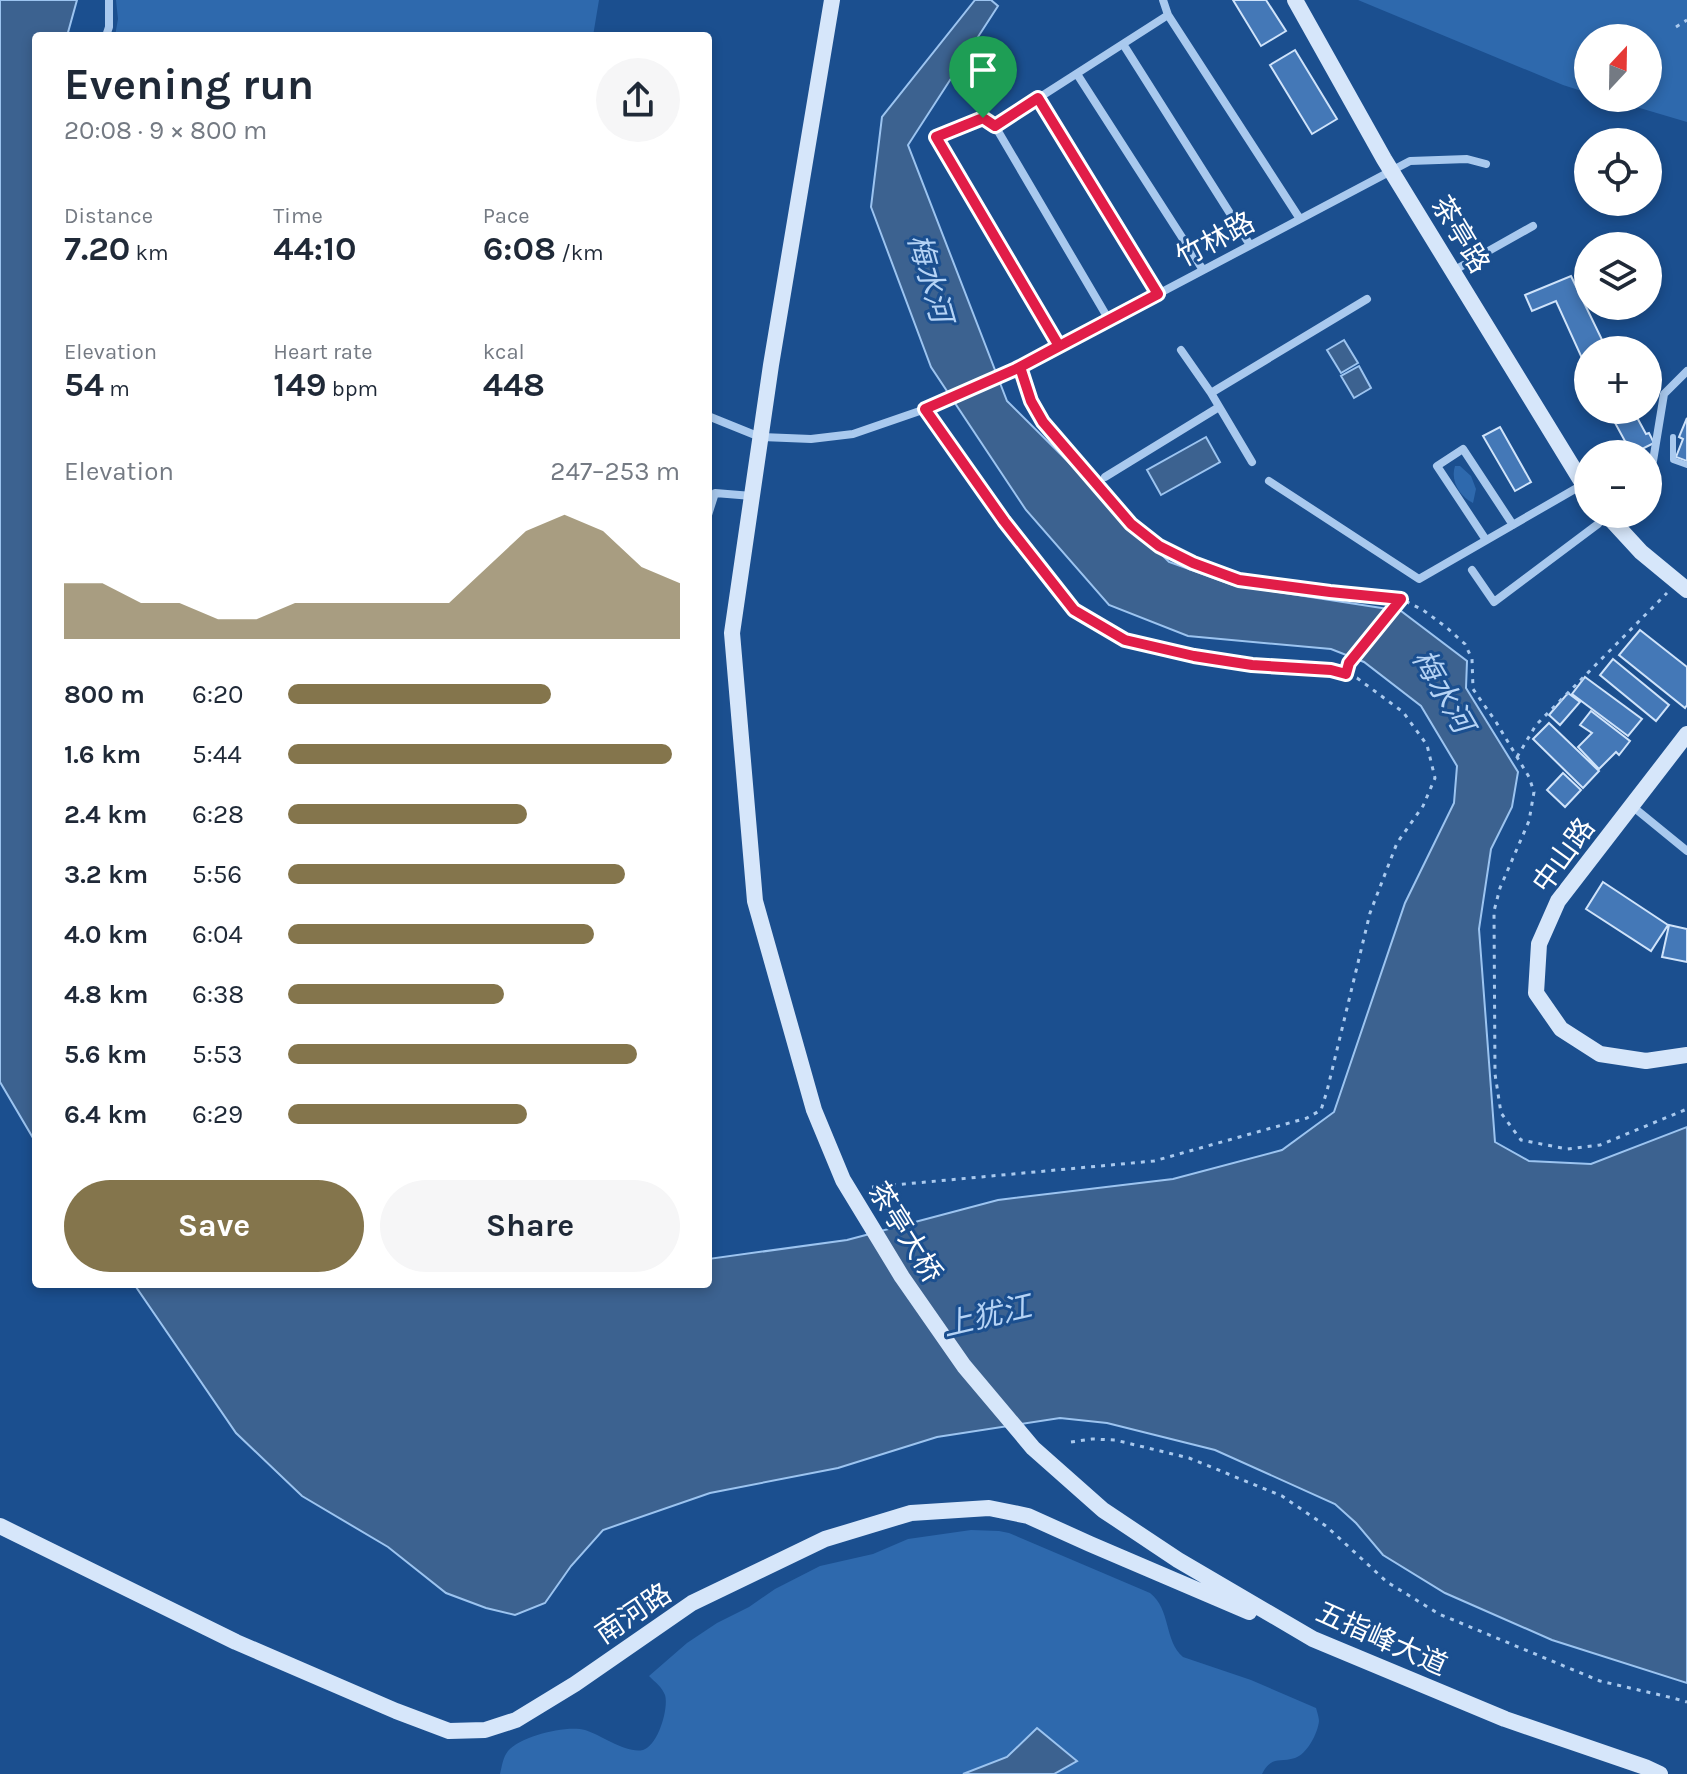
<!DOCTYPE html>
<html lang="en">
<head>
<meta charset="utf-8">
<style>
  :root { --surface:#fff; --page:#f6f6f7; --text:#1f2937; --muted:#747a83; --accent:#84754c }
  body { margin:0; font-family:Karla,"Noto Sans SC",sans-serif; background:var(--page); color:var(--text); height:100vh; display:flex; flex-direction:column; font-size:30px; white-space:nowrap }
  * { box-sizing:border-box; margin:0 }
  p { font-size:26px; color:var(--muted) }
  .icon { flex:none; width:44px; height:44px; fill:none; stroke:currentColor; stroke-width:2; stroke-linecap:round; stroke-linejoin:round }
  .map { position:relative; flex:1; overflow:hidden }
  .side { position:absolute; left:32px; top:32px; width:680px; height:1256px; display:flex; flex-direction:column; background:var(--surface); border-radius:8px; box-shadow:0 4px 12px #0003 }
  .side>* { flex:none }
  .needle { width:52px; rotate:22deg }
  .tools { position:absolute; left:1574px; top:24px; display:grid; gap:16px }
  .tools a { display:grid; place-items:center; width:88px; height:88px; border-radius:50%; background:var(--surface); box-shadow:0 4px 12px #0003; font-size:40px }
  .pin { position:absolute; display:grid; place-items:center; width:68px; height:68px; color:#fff; margin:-82px -34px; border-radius:50% 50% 50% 0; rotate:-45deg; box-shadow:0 0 8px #0007 }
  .pin .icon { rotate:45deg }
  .round { display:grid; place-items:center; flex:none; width:84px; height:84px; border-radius:42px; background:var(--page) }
  .headline { display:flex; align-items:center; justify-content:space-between; height:136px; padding:0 32px }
  h1 { font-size:44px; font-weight:700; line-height:60px }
  .metrics { display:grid; grid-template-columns:repeat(3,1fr); gap:12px; height:136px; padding:8px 32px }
  .metrics div { display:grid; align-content:center }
  .metrics b { font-size:34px; font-weight:700 }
  .metrics small { font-size:22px; font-weight:400 }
  .metrics p { font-size:22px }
  .chart { height:224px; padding:16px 32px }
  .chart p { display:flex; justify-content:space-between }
  .chart svg { width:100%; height:144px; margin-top:8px; fill:var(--accent); opacity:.7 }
  .button { display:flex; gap:16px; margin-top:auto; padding:16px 32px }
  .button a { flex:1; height:92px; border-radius:48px; background:var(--accent); color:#fff; font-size:32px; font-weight:700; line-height:92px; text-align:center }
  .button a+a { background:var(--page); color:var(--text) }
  ul { padding:0 32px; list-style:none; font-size:26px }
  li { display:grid; grid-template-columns:128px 96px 1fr; align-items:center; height:60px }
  li i { height:20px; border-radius:10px; background:var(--accent) }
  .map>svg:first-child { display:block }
</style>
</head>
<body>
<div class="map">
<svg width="1687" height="1774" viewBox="0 0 1687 1774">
  <rect width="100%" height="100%" fill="#1b4f8f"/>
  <!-- green -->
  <path fill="#2e69ad" d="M116,0H599L593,36H115L118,19Z
    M1358,0H1687V122L1606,98H1648V38H1588V93L1563,85Z
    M1455,466H1460L1471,476L1476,489L1473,503C1460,497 1450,481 1455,466Z
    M971,1530L999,1531L1009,1533L1150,1593C1171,1609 1164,1641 1183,1657L1251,1680L1316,1708C1317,1711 1319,1718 1319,1721C1318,1733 1307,1754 1295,1758C1279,1763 1272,1755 1262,1774H500C502,1766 503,1757 508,1751C521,1736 566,1725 585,1730C601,1735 627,1754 643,1750C658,1746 669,1708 665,1695C662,1687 655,1682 649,1676L687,1643L717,1623L749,1607L775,1589L820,1566L873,1554L908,1539Z"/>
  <!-- water -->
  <path fill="#3c6290" stroke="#9cc4f0" stroke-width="2" d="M0,0H77L67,36H36V1143L0,1082Z
    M975,0H991L998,6L908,145L1007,401L1169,562L1233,585L1401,611L1467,661L1466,688L1518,772L1512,807L1491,849L1479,929L1495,1142L1529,1161L1591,1164L1687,1127V1683L1552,1640L1445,1593L1383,1555L1356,1523L1335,1504L1215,1450L1107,1423L1060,1418L937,1437L838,1468L710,1493L603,1530L571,1566L545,1603L515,1615L486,1608L446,1593L388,1547L302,1496L236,1433L134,1284H708V1259L847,1240L998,1200L1173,1179L1282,1150L1334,1112L1405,903L1454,803L1457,766L1421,706L1364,662L1331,649L1188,636L1109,605L1026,510L931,367L871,207L882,117Z
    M1344,340L1358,363L1341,373L1327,350Z
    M1359,366L1371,388L1354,398L1341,376Z
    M1206,437L1220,462L1161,495L1147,470Z
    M1037,1728L1077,1761L1054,1774H963L1007,1757Z"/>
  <!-- building -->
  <path fill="#4478b7" stroke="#cfe3fa" stroke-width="2" d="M1233,0H1266L1286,31L1261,46Z
    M1295,50L1337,119L1312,134L1270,65Z
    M1571,276L1607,350H1588V366L1586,367L1556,301L1532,311L1525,295Z
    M1608,410H1633L1646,434L1649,433L1654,443L1632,454Z
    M1687,418V461L1676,457L1683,439L1679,437Z
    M1500,427L1531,482L1515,491L1483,436Z
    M1640,630L1687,667V705L1685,708L1619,655Z
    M1613,659L1669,705L1656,721L1600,675Z
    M1585,677L1642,719L1628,736L1572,694Z
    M1568,693L1580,702L1560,725L1549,715Z
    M1591,711L1630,741L1619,755L1616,752L1599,769L1578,747L1592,733L1580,725Z
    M1549,723L1599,771L1583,788L1533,739Z
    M1563,773L1581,790L1565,807L1547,790Z
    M1603,882L1668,925L1651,951L1586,909Z
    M1669,925L1687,929V962L1662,957Z"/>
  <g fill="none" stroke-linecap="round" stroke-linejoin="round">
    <!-- path -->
    <path stroke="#a9c9ee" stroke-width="3" stroke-dasharray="4 6" stroke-linecap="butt" d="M1676,27L1687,20
      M1023,377L1031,401L1043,422L1093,482
      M1098,488L1131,524L1159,546L1193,563L1239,580L1330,592L1401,599L1423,610L1446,627L1465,644L1472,659L1473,689L1496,722L1529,777L1534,792L1529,821L1500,888L1494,911L1495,1074L1501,1113L1521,1140L1567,1149L1600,1145L1687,1109
      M1347,673L1349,663L1401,599
      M1517,757L1536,725L1667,593
      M872,1187L1154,1161L1307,1118L1321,1110L1327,1091L1370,913L1397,843L1423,806L1435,778L1427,745L1403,712L1357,678L1331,670L1252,665L1194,656L1125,640L1074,610L1004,521L932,419
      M1071,1442L1092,1439L1115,1440L1189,1458L1282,1496L1326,1526L1387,1582L1439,1614L1600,1681L1673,1698L1687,1702"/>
    <!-- lane -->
    <path stroke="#a9c9ee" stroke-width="6" d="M1673,437V460L1687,465"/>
    <!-- street -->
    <path stroke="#a9c9ee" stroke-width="8" d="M1168,15L1300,219
      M106,36L109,27V0
      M1123,44L1250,245
      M1077,74L1203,270
      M1038,98L1158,294
      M995,126L1109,320
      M1453,271L1533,226
      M1059,346L936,137L983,118L995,126L1168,15L1163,0
      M1181,350L1211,393
      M708,416L760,437L811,439L853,434L940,404L1016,369L1410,161L1467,159L1486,164
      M1252,462L1211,393L1367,299
      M1648,471L1653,461L1664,394L1687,371
      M1105,477L1219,407
      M1269,481L1419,579L1582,485
      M708,515L715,493L752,496
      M1618,528L1626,514
      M1486,540L1437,466L1463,449L1513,525
      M1472,570L1494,602L1598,524
      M1632,806L1687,851"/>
    <!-- secondary -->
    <path stroke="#d6e6fa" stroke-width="16" d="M832,0L771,365L732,633L755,901L814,1110L843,1180L902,1277L964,1366L1033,1448L1103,1510L1178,1560L1313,1639L1505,1719L1645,1767L1660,1774
      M1295,0L1384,159L1588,492
      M1606,514L1641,552L1687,590
      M1687,734L1558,901L1539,944L1536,993L1561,1029L1600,1054L1646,1061L1687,1055
      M0,1526L236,1642L396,1711L449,1731L485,1730L516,1720L575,1684L692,1603L825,1539L911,1513L989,1508L1028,1516L1090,1544L1249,1612"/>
  </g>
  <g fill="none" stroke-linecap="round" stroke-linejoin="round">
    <!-- route casing -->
    <g stroke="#fff" stroke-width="16">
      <path id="route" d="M983,118L936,137L1059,346L1020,367L1031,401L1043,422L1131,524L1159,546L1193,563L1239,580L1330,592L1401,599L1349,663L1346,674L1331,670L1252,665L1194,656L1125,640L1074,610L1004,521L925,409L1016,369L1020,367C1066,343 1112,318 1158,294L1038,98L995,126L983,118"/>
    </g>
    <!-- route -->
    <use href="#route" stroke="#e11d48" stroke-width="10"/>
  </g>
  <g text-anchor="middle" stroke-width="6" stroke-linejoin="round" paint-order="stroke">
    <!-- street labels -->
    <g font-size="28" fill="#fff" stroke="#1b4f8f">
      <text transform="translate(1461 234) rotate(59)" y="10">茶亭路</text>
      <text transform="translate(1215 239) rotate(-28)" y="10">竹林路</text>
      <text transform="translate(1563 855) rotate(-54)" y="10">中山路</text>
      <text transform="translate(906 1232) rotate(58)" y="10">茶亭大桥</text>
      <text transform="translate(633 1613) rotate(-34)" y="10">南河路</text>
      <text transform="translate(1382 1638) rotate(24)" y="10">五指峰大道</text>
    </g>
    <!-- water labels -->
    <g font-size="30" font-style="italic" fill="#b5d3f5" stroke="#1b4f8f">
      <text transform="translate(930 278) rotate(74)" y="10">梅水河</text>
      <text transform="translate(1443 691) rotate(60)" y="10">梅水河</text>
      <text transform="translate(987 1316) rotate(-13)" y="10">上犹江</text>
    </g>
  </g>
</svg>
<div class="tools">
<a><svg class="needle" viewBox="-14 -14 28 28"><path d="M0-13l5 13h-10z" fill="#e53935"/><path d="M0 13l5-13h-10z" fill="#747a83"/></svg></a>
<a><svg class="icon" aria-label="locate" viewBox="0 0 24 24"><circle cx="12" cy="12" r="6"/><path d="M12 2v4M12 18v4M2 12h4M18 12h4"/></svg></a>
<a><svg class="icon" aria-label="layers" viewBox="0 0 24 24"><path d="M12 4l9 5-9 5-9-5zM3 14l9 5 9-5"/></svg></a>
<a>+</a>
<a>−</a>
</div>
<div class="pin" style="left:983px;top:118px;background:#1e9e55"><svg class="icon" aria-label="arrive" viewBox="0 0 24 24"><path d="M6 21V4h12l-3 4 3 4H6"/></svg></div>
<section class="side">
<div class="headline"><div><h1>Evening run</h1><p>20:08 · 9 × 800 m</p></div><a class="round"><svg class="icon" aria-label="share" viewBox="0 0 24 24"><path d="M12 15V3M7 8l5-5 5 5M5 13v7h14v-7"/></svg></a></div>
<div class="metrics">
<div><p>Distance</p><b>7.20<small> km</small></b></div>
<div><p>Time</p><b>44:10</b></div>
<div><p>Pace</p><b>6:08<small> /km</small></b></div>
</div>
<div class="metrics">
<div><p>Elevation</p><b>54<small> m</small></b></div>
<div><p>Heart rate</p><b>149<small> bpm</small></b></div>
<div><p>kcal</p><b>448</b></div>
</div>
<div class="chart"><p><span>Elevation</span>247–253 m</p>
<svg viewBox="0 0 160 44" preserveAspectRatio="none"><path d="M0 44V27L10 27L20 33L30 33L40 38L50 38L60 33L70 33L80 33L90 33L100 33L110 22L120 11L130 6L140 11L150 22L160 27V44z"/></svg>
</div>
<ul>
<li><b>800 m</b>6:20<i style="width:67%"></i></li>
<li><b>1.6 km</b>5:44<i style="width:98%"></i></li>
<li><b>2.4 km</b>6:28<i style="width:61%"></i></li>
<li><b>3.2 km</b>5:56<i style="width:86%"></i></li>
<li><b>4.0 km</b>6:04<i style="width:78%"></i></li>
<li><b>4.8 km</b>6:38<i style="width:55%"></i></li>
<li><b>5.6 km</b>5:53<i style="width:89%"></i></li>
<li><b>6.4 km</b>6:29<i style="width:61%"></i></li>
</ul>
<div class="button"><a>Save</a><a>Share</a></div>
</section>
</div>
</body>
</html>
